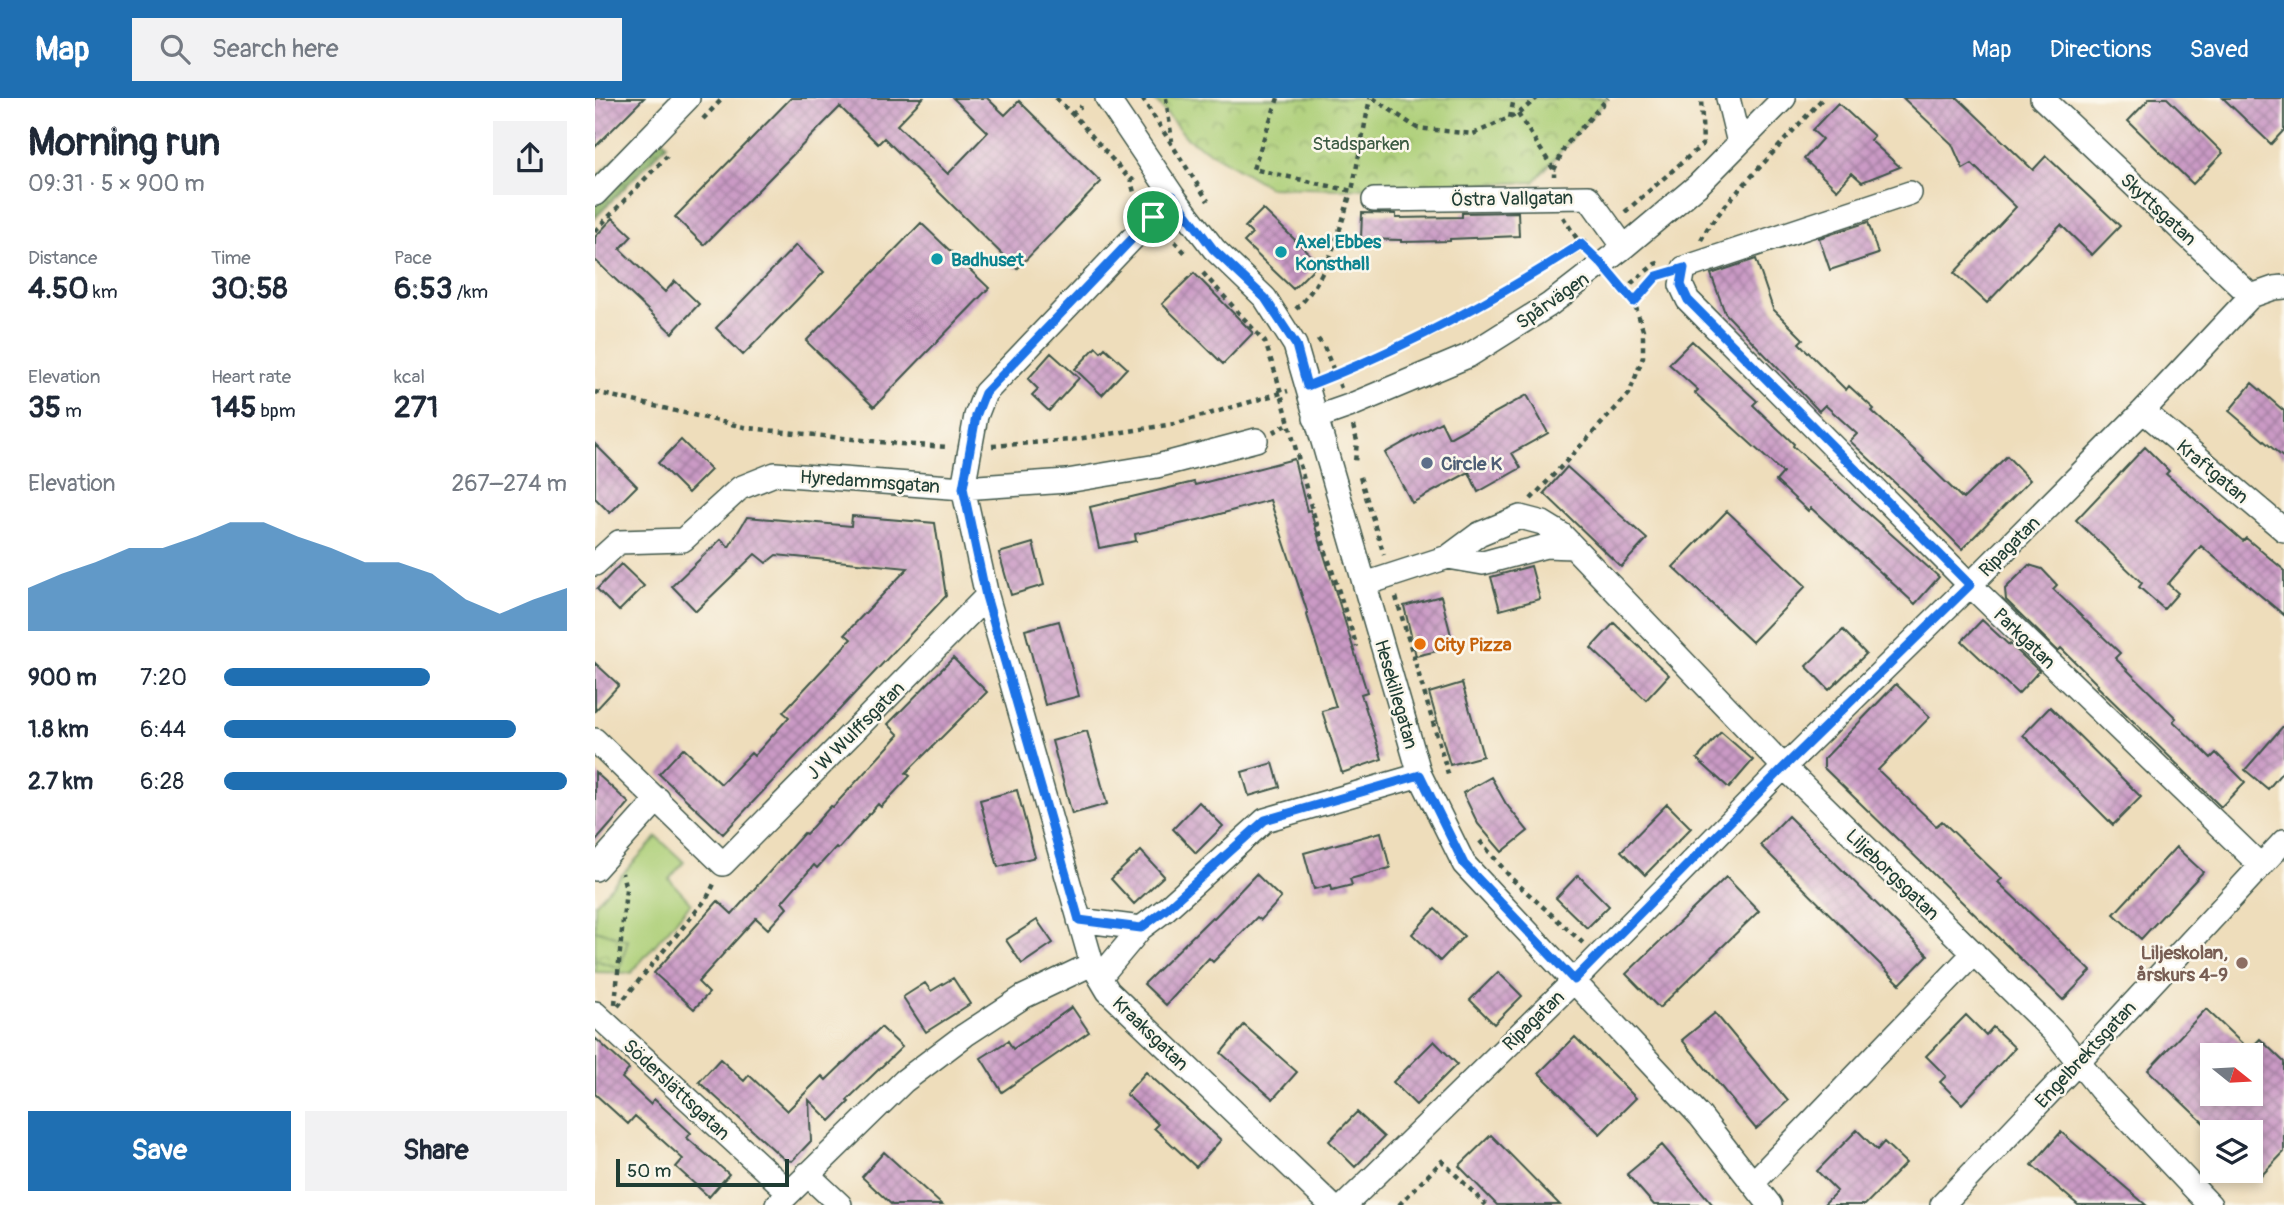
<!DOCTYPE html>
<html lang="en">
<head>
<meta charset="utf-8">
<style>
  :root { --surface:#fff; --page:#f2f2f3; --text:#1f2937; --muted:#747a83; --accent:#1f6fb2 }
  body { margin:0; font-family:Pangolin,sans-serif; background:var(--page); color:var(--text); height:100vh; display:flex; flex-direction:column; font-size:26px; white-space:nowrap }
  * { box-sizing:border-box; margin:0 }
  p { font-size:23px; color:var(--muted) }
  .icon { flex:none; width:38px; height:38px; fill:none; stroke:currentColor; stroke-width:2; stroke-linecap:round; stroke-linejoin:round }
  .map { position:relative; flex:1; overflow:hidden }
  .details { display:flex; flex-direction:column; background:var(--surface); width:595px }
  .details>* { flex:none }
  .needle { width:46px; rotate:108deg }
  .buttons { position:absolute; left:1605px; top:945px; display:grid; gap:14px }
  .buttons a { display:grid; place-items:center; width:63px; height:63px; border-radius:0px; background:var(--surface); box-shadow:0 4px 10px #0003; font-size:35px }
  .scale { position:absolute; left:21px; bottom:18px; width:173px; box-sizing:border-box; padding-left:7px; border:4px solid #1f3d34; border-top:0; font-size:19px; line-height:24px; white-space:nowrap; color:#1f3d34; -webkit-text-stroke:5px #fbf7ec; paint-order:stroke }
  .pin { position:absolute; display:grid; place-items:center; width:60px; height:60px; color:#fff; margin:-30px; border:4px solid #fff; border-radius:50%; box-shadow:0 2px 7px #0007 }
  .round { display:grid; place-items:center; flex:none; width:74px; height:74px; border-radius:0px; background:var(--page) }
  .summary { display:flex; align-items:center; justify-content:space-between; height:119px; padding:0 28px }
  h1 { font-size:38px; font-weight:700; line-height:52px }
  .metrics { display:grid; grid-template-columns:repeat(3,1fr); gap:10px; height:119px; padding:7px 28px }
  .metrics div { display:grid; align-content:center }
  .metrics b { font-size:30px; font-weight:700 }
  .metrics small { font-size:19px; font-weight:400 }
  .metrics p { font-size:19px }
  .chart { height:196px; padding:14px 28px }
  .chart p { display:flex; justify-content:space-between }
  .chart svg { width:100%; height:126px; margin-top:7px; fill:var(--accent); opacity:.7 }
  .action { display:flex; gap:14px; margin-top:auto; padding:14px 28px }
  .action a { flex:1; height:80px; border-radius:0px; background:var(--accent); color:#fff; font-size:28px; font-weight:700; line-height:80px; text-align:center }
  .action a+a { background:var(--page); color:var(--text) }
  ul { padding:0 28px; list-style:none; font-size:23px }
  li { display:grid; grid-template-columns:112px 84px 1fr; align-items:center; height:52px }
  li i { height:18px; border-radius:9px; background:var(--accent) }
  header { display:flex; align-items:center; gap:42px; box-sizing:border-box; height:98px; padding:0 35px; background:var(--accent); color:#fff }
  header strong { font-size:33px }
  nav { display:flex; gap:38px; margin-inline-start:auto; font-size:24px }
  .search { width:490px; height:63px; background:var(--page); display:flex; align-items:center; gap:18px; box-sizing:border-box; padding:0 24px; border-radius:0px; color:var(--muted); font-size:26px }
  main { display:flex; flex:1; min-height:0 }
  .map>svg:first-child { display:block }
</style>
</head>
<body>
<header>
<strong>Map</strong>
<div class="search"><svg class="icon" aria-label="search" viewBox="0 0 24 24"><circle cx="10" cy="10" r="6"/><path d="M15 15l6 6"/></svg>Search here</div>
<nav><a>Map</a><a>Directions</a><a>Saved</a></nav>
</header>
<main>
<section class="details">
<div class="summary"><div><h1>Morning run</h1><p>09:31 · 5 × 900 m</p></div><a class="round"><svg class="icon" aria-label="share" viewBox="0 0 24 24"><path d="M12 15V3M7 8l5-5 5 5M5 13v7h14v-7"/></svg></a></div>
<div class="metrics">
<div><p>Distance</p><b>4.50<small> km</small></b></div>
<div><p>Time</p><b>30:58</b></div>
<div><p>Pace</p><b>6:53<small> /km</small></b></div>
</div>
<div class="metrics">
<div><p>Elevation</p><b>35<small> m</small></b></div>
<div><p>Heart rate</p><b>145<small> bpm</small></b></div>
<div><p>kcal</p><b>271</b></div>
</div>
<div class="chart"><p><span>Elevation</span>267–274 m</p>
<svg viewBox="0 0 160 44" preserveAspectRatio="none"><path d="M0 44V29L10 24L20 20L30 15L40 15L50 11L60 6L70 6L80 11L90 15L100 20L110 20L120 24L130 33L140 38L150 33L160 29V44z"/></svg>
</div>
<ul>
<li><b>900 m</b>7:20<i style="width:60%"></i></li>
<li><b>1.8 km</b>6:44<i style="width:85%"></i></li>
<li><b>2.7 km</b>6:28<i style="width:100%"></i></li>
</ul>
<div class="action"><a>Save</a><a>Share</a></div>
</section>
<div class="map">
<svg width="1689" height="1107" viewBox="0 0 1689 1107">
  <defs>
    <pattern id="forest-crowns" width="20" height="18" patternUnits="userSpaceOnUse" patternTransform="scale(1.75)"><rect width="20" height="18" fill="#8ab268"/><path d="M2 6a3 3 0 1 1 6 0M12 15a3 3 0 1 1 6 0" fill="none" stroke="#709256"/></pattern>
    <pattern id="park-crowns" width="20" height="18" patternUnits="userSpaceOnUse" patternTransform="scale(1.75)"><rect width="20" height="18" fill="#adcf78"/><path d="M2 6a3 3 0 1 1 6 0M12 15a3 3 0 1 1 6 0" fill="none" stroke="#8ca963"/></pattern>
    <pattern id="building-cross-hatch" width="8" height="8" patternUnits="userSpaceOnUse" patternTransform="scale(1.75)"><rect width="8" height="8" fill="#ca9ac5"/><path d="M0 0l8 8M0 8l8-8" fill="none" stroke="#a37fa1"/></pattern>
  </defs>
  <rect width="100%" height="100%" fill="#fbf7ec"/>
  <filter id="ink" filterUnits="userSpaceOnUse"><feTurbulence type="fractalNoise" baseFrequency=".0143" numOctaves="2"/><feDisplacementMap in="SourceGraphic" scale="14" xChannelSelector="R" yChannelSelector="G"/><feConvolveMatrix kernelMatrix="1 2 1 2 8 2 1 2 1" color-interpolation-filters="sRGB"/></filter>
  <filter id="wash" filterUnits="userSpaceOnUse"><feTurbulence type="fractalNoise" baseFrequency=".00686" numOctaves="4" result="noise"/><feDisplacementMap in="SourceGraphic" scale="28" xChannelSelector="R" yChannelSelector="G"/><feGaussianBlur stdDeviation="1.57" result="paint"/><feColorMatrix in="noise" values="0 0 0 0 0 0 0 0 0 0 0 0 0 0 0 0 0 1.4 0 .05"/><feComposite in="paint" operator="in"/></filter>
  <g filter="url(#wash)">
    <rect width="100%" height="100%" fill="#edb"/>
    <!-- grass -->
    <path fill="#adcf78" stroke="#668656" stroke-width="2" d="M62,739L89,764L74,781L96,805L36,875L0,874V806Z"/>
    <!-- forest -->
    <path fill="url(#forest-crowns)" stroke="#54784e" stroke-width="2" d="M55,26L72,46L0,120V81Z"/>
    <!-- park -->
    <path fill="url(#park-crowns)" stroke="#668656" stroke-width="2" d="M558,0H1012L939,84L745,91L674,89L593,41Z
      M0,832L33,842L25,870L0,862Z"/>
    <g id="blocks">
      <!-- building -->
      <path fill="url(#building-cross-hatch)" fill-rule="evenodd" d="M0,0H49L0,49Z
        M196,0H328L302,27L353,76L393,34L358,0H392L410,17L424,3L506,84L422,171L289,40L283,46L245,9L109,147L80,119Z
        M1308,0H1363L1438,72L1451,58L1525,128L1497,157L1466,127L1392,205L1359,175L1421,109L1377,66L1368,71L1357,46Z
        M1555,0H1572L1628,55L1598,86L1533,23Z
        M1628,0H1689V32L1676,46Z
        M1243,5L1279,38L1275,42L1305,69L1267,84L1257,75L1242,92L1209,61L1227,41L1217,32Z
        M668,111L724,165L698,191L649,144L657,136L650,129Z
        M923,114L924,138L855,141V143L806,144V142L766,141L767,115L801,116V120L867,119V115Z
        M18,120L37,138L25,151L70,194L80,183L104,206L77,235L0,162V139Z
        M1273,124L1283,156L1235,172L1224,140Z
        M326,125L394,190L279,309L211,243Z
        M201,147L229,174L148,257L121,230Z
        M1161,161L1178,211L1208,241L1204,245L1251,292L1254,288L1279,311L1277,313L1329,361L1328,362L1368,401L1412,358L1435,382L1367,451L1314,398L1255,343L1262,336L1230,307L1224,313L1130,215L1116,176Z
        M599,175L658,235L628,266L567,206Z
        M1097,243L1162,303L1158,307L1199,346L1198,348L1344,479L1320,506L1216,410L1213,413L1181,383L1188,375L1100,295L1103,292L1074,266Z
        M501,249L506,254L510,250L532,270L507,297L480,271Z
        M456,255L484,280L454,313L437,297L443,291L433,281Z
        M1657,285L1689,313V360L1634,313Z
        M932,297L953,335L917,355L926,370L883,394L874,374L817,405L790,355L846,324L854,340Z
        M86,342L116,372L93,395L63,365Z
        M0,346L42,388L15,415L0,400Z
        M1550,349L1574,373L1571,376L1648,443L1651,440L1689,472V517L1606,448L1573,486L1583,495L1569,511L1544,489L1547,485L1481,422Z
        M699,361L712,413L715,412L772,594L766,596L787,661L747,675L727,613L741,609L712,517L713,516L675,402L607,421L540,436L541,443L504,450L495,409L599,384L600,387Z
        M972,369L1052,441L1026,469L949,395Z
        M1132,413L1211,488L1157,544L1078,469Z
        M257,418L340,425L351,498L128,736L64,676L88,650L126,686L156,655L159,658L194,619L188,614L256,541L250,536L313,470L181,457L171,465L160,456L101,513L77,488L126,441L134,449L152,419L256,428Z
        M438,445L449,487L416,497L404,455Z
        M26,466L49,488L24,513L2,491Z
        M1434,467L1447,471L1462,487L1458,491L1525,555L1520,560L1581,620L1578,623L1616,660L1621,655L1650,684L1626,709L1502,588L1503,587L1466,550L1463,553L1411,502L1410,491Z
        M936,468L945,501L905,512L896,479Z
        M846,498L859,549L821,558L809,508Z
        M1387,522L1415,548L1414,545L1444,573L1423,596L1367,543Z
        M464,523L484,598L450,607L430,532Z
        M1019,525L1074,577L1051,602L996,550Z
        M1248,532L1271,556L1234,592L1211,568Z
        M358,560L392,594L311,675L315,678L286,709L283,706L243,751L241,749L222,770L219,767L187,804L192,810L173,831L161,820L103,884L114,895L99,911L59,875L123,803L137,816L209,735L211,736L236,708L238,709L304,637L293,626Z
        M0,565L24,587L0,613Z
        M867,585L888,658L855,667L834,595Z
        M1301,586L1335,619L1283,672L1341,728L1347,723L1407,781L1403,784L1496,873L1468,902L1229,670V661Z
        M1455,609L1546,699L1518,727L1428,637Z
        M1689,627V672L1673,691L1650,672Z
        M492,633L512,706L477,716L457,643Z
        M1126,634L1158,662L1134,690L1102,661Z
        M678,665L685,689L654,698L647,674Z
        M0,674L34,705L0,744Z
        M896,679L911,706L933,733L907,754L883,726L868,695Z
        M422,692L440,759L403,769L385,702Z
        M604,704L628,728L601,755L578,731Z
        M1072,706L1096,730L1050,777L1026,753Z
        M1193,718L1333,857L1305,886L1165,747Z
        M786,734L795,770L755,781L757,787L737,792L736,787L719,791L709,755Z
        M1581,749L1608,774L1546,841L1519,816Z
        M546,753L569,778L539,806L516,781Z
        M661,776L686,800L666,822L662,819L618,864L614,860L571,907L549,886L617,819L619,820Z
        M983,777L1014,808L992,830L961,800Z
        M1131,779L1164,813L1064,910L1031,876Z
        M840,811L869,838L845,863L817,836Z
        M442,822L458,845L427,866L411,842Z
        M903,874L927,898L899,926L875,902Z
        M358,880L375,906L331,934L308,899L330,885L336,893Z
        M477,909L494,934L407,994L386,960L413,943L418,951Z
        M1611,911L1656,954V950L1665,941L1689,964V1054L1665,1079L1656,1071V1034H1618L1553,972ZM1617,957H1656V996H1617Z
        M1120,915L1193,1003L1161,1031L1087,942Z
        M1371,917L1391,937L1398,929L1420,950L1367,1006L1345,984L1351,978L1331,958Z
        M649,927L702,974L678,1001L626,955Z
        M286,929L307,949L252,1002L254,1004L235,1023L214,1002L216,1043L197,1063L190,1062L104,984L125,961L149,983L154,977L192,1013L227,978L231,982Z
        M980,939L1041,1000L1005,1036L944,975Z
        M0,940L34,971L27,980L55,1006L59,1001L96,1035L92,1040L134,1076L114,1099L81,1069L88,1061L40,1018L33,1026L0,996Z
        M839,943L862,966L821,1007L798,984Z
        M551,974L626,1042L601,1069L559,1030L563,1026L531,996Z
        M762,1014L789,1039L760,1069L734,1043Z
        M1262,1032L1282,1052L1289,1044L1311,1065L1270,1107H1228L1242,1093L1222,1073Z
        M1466,1034L1551,1107H1483L1437,1067Z
        M896,1037L965,1107H902L864,1068Z
        M1067,1047L1118,1107H1059L1032,1076Z
        M289,1054L347,1107H297L267,1079Z"/>
    </g>
  </g>
  <g filter="url(#ink)">
    <use href="#blocks" fill-opacity="0" stroke="#3e5548" stroke-width="2"/>
    <g fill="none" stroke-linecap="round" stroke-linejoin="round">
      <!-- minor casing -->
      <g stroke="#3e5548" stroke-width="26">
        <path id="minor" d="M512,0L578,98L619,151L670,200L700,247L825,677L869,766L1105,1018L1175,1107
          M1133,0L1144,45
          M1447,0L1656,198L1679,190L1689,189
          M1315,95L1089,170L1086,187L1093,202L1375,487L1666,768
          M0,96L93,0
          M578,98L390,295L381,318L368,390L392,498L497,866L513,893L736,1107
          M779,102L993,99L1029,149
          M1548,313L1689,432
          M720,320L754,308L873,258L954,207L1029,149L1103,87L1189,0
          M853,459L888,465L951,448L978,449
          M0,466L24,444L88,442L145,390L180,376L368,390L472,383L562,368L661,342
          M770,486L853,459L884,436L925,419L948,425L966,436L1189,669L1461,936L1505,991L1615,1107
          M0,642L128,766L392,498
          M0,771L63,701
          M484,822L546,830
          M505,879L546,830L570,812L670,722L825,677
          M0,915L194,1094
          M212,1076L245,1107
          M1158,1085L1379,855
          M182,1107L309,983L370,937L428,899L497,866
          M750,1107L980,882L1189,669L1375,487L1548,313L1656,198
          M1347,1107L1508,938L1689,743"/>
      </g>
      <!-- path -->
      <path stroke="#3e5548" stroke-width="4.5" stroke-dasharray="5 5" stroke-linecap="butt" d="M461,0L484,23L536,83
        M547,0L613,103
        M571,0L577,43
        M683,0L658,71L757,93L775,0
        M778,0L822,30L878,36L923,16L942,0
        M923,16L959,72V78
        M477,17L486,8
        M915,20L919,0
        M108,21L128,0
        M959,72L971,47L1013,0
        M539,80L536,83L540,98L544,103
        M1030,114L1108,46L1106,0
        M968,119L986,147
        M0,133L72,58
        M573,136L593,158
        M1106,142L1112,131L1133,104L1228,0
        M608,175L670,244L682,280L715,405L762,549
        M1021,183L1039,203L1062,178L1066,177
        M1028,192L1060,166L1067,164
        M701,211C732,180 743,138 755,97
        M723,241L729,249L746,290
        M731,280C825,244 912,195 995,140
        M0,294L153,330L305,346L353,349
        M758,328L762,343L760,364
        M678,334L693,326
        M397,348L476,342L579,326L693,293
        M765,379L789,457
        M936,401L1034,296L1048,259V232L1039,203
        M801,499L854,679
        M885,743L917,781L988,845
        M20,906L31,791L27,775
        M23,908L112,800L119,786
        M804,1107L847,1063L891,1107"/>
      <!-- minor -->
      <use href="#minor" stroke="#fff" stroke-width="23"/>
    </g>
  </g>
  <g fill="none" stroke-linecap="round" stroke-linejoin="round" filter="url(#ink)">
    <!-- route casing -->
    <g stroke="#fff" stroke-width="14">
      <path id="route" d="M578,98L618,151L670,200L701,247L712,288C810,250 898,203 986,146L1007,166L1039,204L1062,178L1089,170L1086,187L1093,202L1375,487L1189,669L979,882L869,766L825,677L670,722L570,812L546,830L484,822L391,498L368,390L381,318L390,295Z"/>
    </g>
    <!-- route -->
    <use href="#route" stroke="#1a73e8" stroke-width="9"/>
  </g>
  <!-- markers -->
  <g fill="#0f9aa8" stroke="#fbf7ec" stroke-width="2.5">
    <circle cx="686" cy="154" r="7"/>
    <circle cx="342" cy="161" r="7"/>
  </g>
  <circle fill="#5c6f8a" stroke="#fbf7ec" stroke-width="2.5" cx="832" cy="365" r="7"/>
  <circle fill="#e8710a" stroke="#fbf7ec" stroke-width="2.5" cx="825" cy="546" r="7"/>
  <circle fill="#8d6e63" stroke="#fbf7ec" stroke-width="2.5" cx="1647" cy="865" r="7"/>
  <g text-anchor="middle" stroke-width="5" stroke-linejoin="round" paint-order="stroke">
    <!-- park labels -->
    <g font-size="19" fill="#3b5a42" stroke="#fbf7ec">
      <text x="766" y="52">Stadsparken</text>
    </g>
    <!-- street labels -->
    <g font-size="19" fill="#1f3d34" stroke="#fbf7ec">
      <text transform="translate(917 100) rotate(-1)" y="7">Östra Vallgatan</text>
      <text transform="translate(1564 111) rotate(43)" y="7">Skyttsgatan</text>
      <text transform="translate(957 202) rotate(-35)" y="7">Spårvägen</text>
      <text transform="translate(1618 373) rotate(40)" y="7">Kraftgatan</text>
      <text transform="translate(275 383) rotate(4)" y="7">Hyredammsgatan</text>
      <text transform="translate(1414 448) rotate(-45)" y="7">Ripagatan</text>
      <text transform="translate(1430 540) rotate(44)" y="7">Parkgatan</text>
      <text transform="translate(802 596) rotate(74)" y="7">Hesekillegatan</text>
      <text transform="translate(260 632) rotate(-45)" y="7">J W Wulffsgatan</text>
      <text transform="translate(1298 776) rotate(44)" y="7">Liljeborgsgatan</text>
      <text transform="translate(938 922) rotate(-44)" y="7">Ripagatan</text>
      <text transform="translate(556 935) rotate(44)" y="7">Kraaksgatan</text>
      <text transform="translate(1490 956) rotate(-47)" y="7">Engelbrektsgatan</text>
      <text transform="translate(82 991) rotate(43)" y="7">Söderslättsgatan</text>
    </g>
    <!-- culture labels -->
    <g font-size="19" font-weight="bold" fill="#0d838f" stroke="#fbf7ec" text-anchor="start">
      <text x="700" y="150">Axel Ebbes<tspan x="700" dy="22">Konsthall</tspan></text>
      <text x="356" y="168">Badhuset</text>
    </g>
    <!-- service labels -->
    <g font-size="19" font-weight="bold" fill="#4e5e75" stroke="#fbf7ec" text-anchor="start">
      <text x="846" y="372">Circle K</text>
    </g>
    <!-- food labels -->
    <g font-size="19" font-weight="bold" fill="#c56008" stroke="#fbf7ec" text-anchor="start">
      <text x="839" y="553">City Pizza</text>
    </g>
    <!-- education labels -->
    <g font-size="19" font-weight="bold" fill="#785e54" stroke="#fbf7ec" text-anchor="end">
      <text x="1633" y="861">Liljeskolan,<tspan x="1633" dy="22">årskurs 4-9</tspan></text>
    </g>
  </g>
</svg>
<div class="buttons">
<a><svg class="needle" viewBox="-14 -14 28 28"><path d="M0-13l5 13h-10z" fill="#e53935"/><path d="M0 13l5-13h-10z" fill="#747a83"/></svg></a>
<a><svg class="icon" aria-label="layers" viewBox="0 0 24 24"><path d="M12 4l9 5-9 5-9-5zM3 14l9 5 9-5"/></svg></a>
</div>
<div class="scale">50 m</div>
<div class="pin" style="left:558px;top:119px;background:#1e9e55"><svg class="icon" aria-label="arrive" viewBox="0 0 24 24"><path d="M6 21V4h12l-3 4 3 4H6"/></svg></div>
</div>
</main>
</body>
</html>
